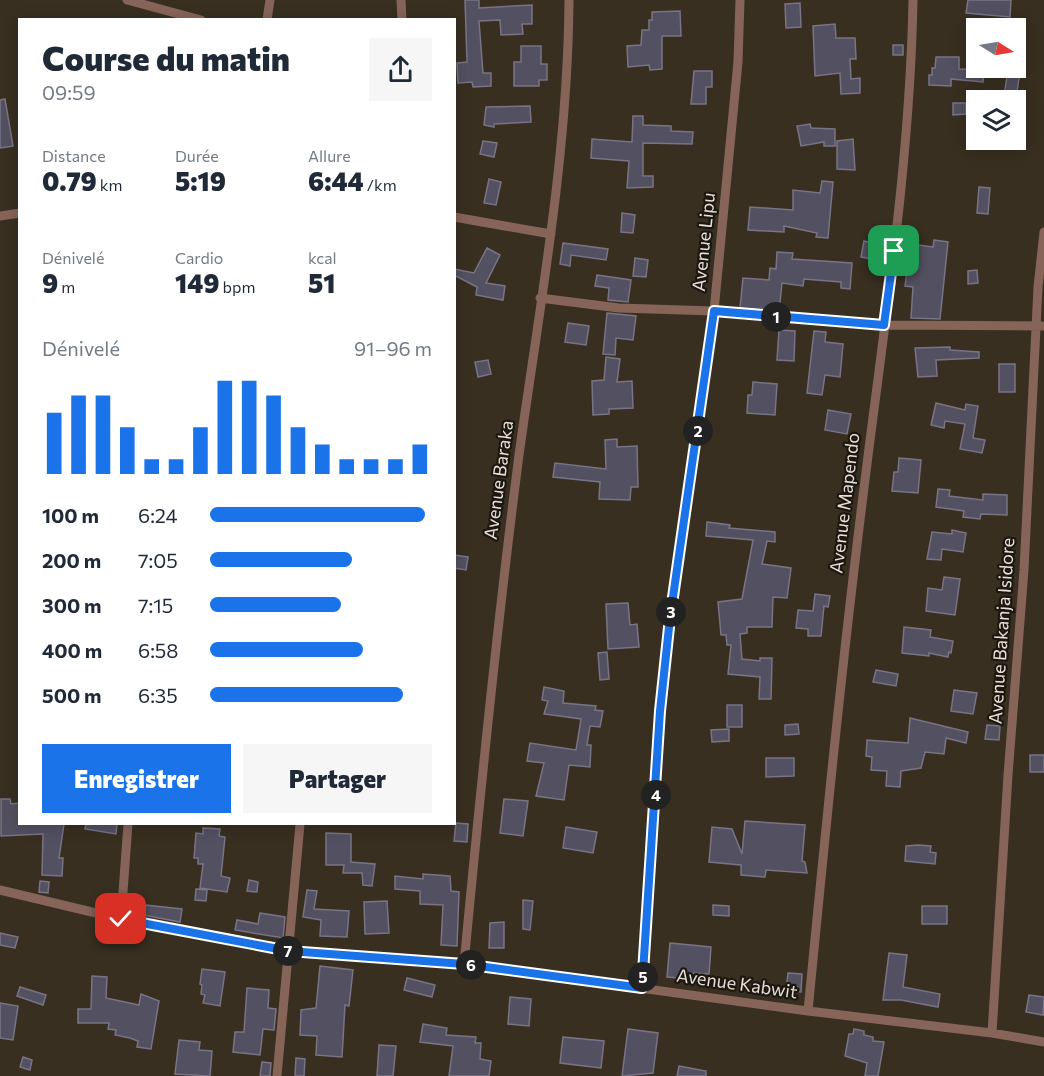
<!DOCTYPE html>
<html lang="fr">
<head>
<meta charset="utf-8">
<style>
  :root { --surface:#fff; --page:#f6f6f7; --text:#1f2937; --muted:#747a83; --accent:#1a73e8 }
  body { margin:0; font-family:Commissioner,sans-serif; background:var(--page); color:var(--text); height:100vh; display:flex; flex-direction:column; font-size:22px; white-space:nowrap }
  * { box-sizing:border-box; margin:0 }
  p { font-size:20px; color:var(--muted) }
  .icon { flex:none; width:33px; height:33px; fill:none; stroke:currentColor; stroke-width:2; stroke-linecap:round; stroke-linejoin:round }
  .map { position:relative; flex:1; overflow:hidden }
  .panel { position:absolute; left:18px; top:18px; width:438px; height:807px; display:flex; flex-direction:column; background:var(--surface); border-radius:0px; box-shadow:0 3px 15px #0003 }
  .panel>* { flex:none }
  .needle { width:39px; rotate:101deg }
  .fabs { position:absolute; left:966px; top:18px; display:grid; gap:12px }
  .fabs a { display:grid; place-items:center; width:60px; height:60px; border-radius:0px; background:var(--surface); box-shadow:0 3px 15px #0003; font-size:30px }
  .pin { position:absolute; display:grid; place-items:center; width:51px; height:51px; color:#fff; margin:-26px; border-radius:12px; box-shadow:0 3px 9px #0006 }
  .km { position:absolute; width:30px; height:30px; margin:-15px; border-radius:50%; background:#222; color:#fff; font-size:16px; line-height:30px; text-align:center }
  .round { display:grid; place-items:center; flex:none; width:63px; height:63px; border-radius:0px; background:var(--page) }
  .headline { display:flex; align-items:center; justify-content:space-between; height:102px; padding:0 24px }
  h1 { font-size:33px; font-weight:800; line-height:45px }
  .figures { display:grid; grid-template-columns:repeat(3,1fr); gap:9px; height:102px; padding:6px 24px }
  .figures div { display:grid; align-content:center }
  .figures b { font-size:26px; font-weight:800 }
  .figures small { font-size:16px; font-weight:400 }
  .figures p { font-size:16px }
  .chart { height:168px; padding:12px 24px }
  .chart p { display:flex; justify-content:space-between }
  .chart svg { width:100%; height:108px; margin-top:6px; stroke:var(--accent); stroke-width:6 }
  .primary-button { display:flex; gap:12px; margin-top:auto; padding:12px 24px }
  .primary-button a { flex:1; height:69px; border-radius:0px; background:var(--accent); color:#fff; font-size:24px; font-weight:800; line-height:69px; text-align:center }
  .primary-button a+a { background:var(--page); color:var(--text) }
  ul { padding:0 24px; list-style:none; font-size:20px }
  li { display:grid; grid-template-columns:96px 72px 1fr; align-items:center; height:45px }
  li i { height:15px; border-radius:8px; background:var(--accent) }
  .map>svg:first-child { display:block }
</style>
</head>
<body>
<div class="map">
<svg width="1044" height="1076" viewBox="0 0 1044 1076">
  <rect width="100%" height="100%" fill="#382f20"/>
  <!-- building -->
  <path fill="#535061" stroke="#787486" stroke-width="1.5" d="M465,0H479V8L532,5V24H522L523,34L501,35L500,20L479,21L483,73H491V86L473,87L472,82L458,83L457,63L467,62Z
    M968,0H1011L1010,17L966,13Z
    M800,3L801,27L786,28L785,4Z
    M680,11L681,36H662V69L650,70L649,65L628,67L627,46L641,45L642,30H649V20H652V12Z
    M835,24L836,38H855L856,59H850L851,79L860,78V93L841,94L840,73L815,76L813,26Z
    M893,45H903V55H893Z
    M521,46H541V64H547V80H539V86H514V62H521Z
    M936,57H959V69L984,70L983,82L951,79V86L929,85V75H932V68H935Z
    M1008,70L1020,72L1016,98L1004,96Z
    M694,71H712V87H706V104H691Z
    M5,99L13,146L0,148V100Z
    M953,103H966V114L953,115Z
    M530,106L531,122L494,124V127L484,125L486,107Z
    M633,116H643V125L671,126V131L693,132L692,144L643,143V176H653V187L627,188L629,161L591,158L592,139L632,142Z
    M810,124L811,128L835,129V146H824V142L801,146L797,126Z
    M853,139L855,170L837,169V141Z
    M483,141L497,143L494,157L480,154Z
    M489,179L501,182L496,205L484,203Z
    M822,181L833,182L828,238L816,237L817,233L784,226V232L748,230L750,207L793,210V190L820,193Z
    M979,187L990,188L988,214L977,213Z
    M622,213L635,215L633,233L621,232Z
    M934,240L948,242L940,319L911,318L913,287L905,286L911,244L933,247Z
    M864,241L878,244L875,260L861,257Z
    M563,243L608,249L606,260L571,255L570,266L560,264Z
    M487,248L500,255L486,283L505,286L503,300L476,295L477,287L454,275V269L474,273Z
    M777,252L793,253L792,259L852,263L850,289L841,288V282L804,279L803,286L782,283L779,312L740,308L743,278L769,280L770,268L776,269Z
    M635,258L648,260L646,277L633,276Z
    M977,270L978,283L968,284V271Z
    M597,275L631,280L628,302L608,300L609,288L595,286Z
    M607,313L636,316L633,340L616,338L615,355L603,354Z
    M568,323L589,326L586,345L565,342Z
    M779,330L795,331L794,361L777,360Z
    M814,331L826,332L825,342L843,344L840,377L825,375L822,395L807,393Z
    M950,347V350L979,352V358L936,360L937,376L918,377L915,348Z
    M606,357L620,359L617,382L632,381L633,408L609,409V414L593,415L592,381L604,380Z
    M488,360L491,374L478,377L475,362Z
    M999,364H1015V392H999Z
    M753,382L777,384L775,415L747,413L748,395H752Z
    M936,403L965,410L966,404L978,406L973,438L985,440L982,453L960,449L965,424L945,421L944,428L931,425Z
    M828,410L851,414L847,434L825,430Z
    M617,439V447L637,446L638,487H631L630,500L599,499L600,482L553,477L555,463L606,469L605,440Z
    M899,458L921,460L918,493L892,491L894,472H898Z
    M938,489L950,490L949,496L983,500V494L1007,495V515L981,514L980,519L963,517L964,511L936,507Z
    M707,522L730,525L729,528L775,532V542L767,541L762,564L791,568L787,598L773,597L772,627H747V633L740,634L742,659L760,661V658H772L771,699H759L760,677L728,674L731,645H727L726,635H721L718,602L742,599L753,540L706,536Z
    M952,530L966,533L963,552L942,549L941,560L927,559L932,532L952,534Z
    M454,555L468,557L466,570L454,568Z
    M944,577L960,579L955,615L926,611L928,588L942,590Z
    M815,594L830,596L828,607L824,606L821,636H808V629L796,628L798,610L813,611Z
    M628,603L630,625L637,624L639,647L608,649L606,604Z
    M904,627L931,630L930,637L953,641L951,653L949,652L948,657L929,653V656L902,653Z
    M607,652L609,679L600,680L598,653Z
    M876,670L898,674L896,686L873,682Z
    M544,687L564,691L563,703L596,706L595,710L603,711L600,727L590,726L587,745H591L590,767L569,765L564,800L536,796L544,763L527,761L530,743L576,750L581,719L544,714L548,701L542,700Z
    M954,690L977,693L973,714L951,711Z
    M727,705H742V727H727Z
    M910,718L968,732L966,743L946,738L944,754L925,752L921,768L901,771L900,787L886,786L887,771L871,770L872,757L866,756L867,740L908,743Z
    M798,724L799,734L785,735V725Z
    M987,725L1000,726L999,740L985,739Z
    M729,729V741L712,742L711,730Z
    M1030,755H1044V772H1030Z
    M766,758H794V776L766,777Z
    M1,799H10L11,804L20,803V824H64L59,858H63L62,876L42,875L43,834L1,836Z
    M504,799L528,801L523,836L500,833Z
    M745,821L805,825L802,861L805,862L807,873L766,870L765,877L741,875V865L709,862L712,827L732,829L742,854Z
    M456,823L468,824L467,842L454,841Z
    M86,824H117L116,834L85,829Z
    M566,827L597,832L593,853L563,848Z
    M203,828L220,829L219,836L225,837L221,876L230,878L227,892L200,888L203,864H198V858H194L196,833L203,834Z
    M326,833L351,834V862L375,864L372,886L363,885L362,873H343L344,865H326Z
    M918,845L931,846L930,852L936,853L935,864L905,861L906,846Z
    M423,874L450,876L451,891L459,892L457,946L441,945L443,905L420,904V891L395,889V876L423,879Z
    M249,880L258,882L257,892L247,891Z
    M40,881L49,882L48,893L39,892Z
    M196,889L207,890L206,901L195,900Z
    M307,890L317,891L314,909L349,911L347,937L320,936L321,920L303,917Z
    M523,900L533,901L530,930L523,929Z
    M387,901L389,933L365,934L364,902Z
    M145,905L182,909L180,922L143,915Z
    M713,905L729,906V916L713,915Z
    M922,906H947V924H922Z
    M260,913L285,917L283,938L235,930L237,920L258,924Z
    M504,922V948H489L490,923Z
    M0,933L18,937L15,948L0,945Z
    M670,943L711,947L709,974L690,973L689,979L667,977Z
    M889,953L907,955L903,987L940,994L938,1007L901,1000H883Z
    M320,966L353,970L349,1006L345,1005L342,1057L316,1055L317,1036L300,1035L301,1010L316,1008Z
    M202,969L225,972L220,1006L203,1003L205,995L201,994L202,985L200,984Z
    M788,973L802,974L801,992L786,991Z
    M92,976L107,977L106,998L139,1005L141,994L159,1001L151,1049L137,1047L138,1041L130,1038L115,1035L116,1030L108,1029L109,1023H78V1009H91Z
    M407,978L435,985L432,997L404,990Z
    M20,987L46,995L43,1005L17,996Z
    M247,988L269,990L268,1008L276,1009L274,1030L263,1029L260,1055L233,1052L235,1032H244Z
    M1029,995L1044,997L1043,1015L1026,1012Z
    M510,997L531,999L529,1026L508,1024Z
    M0,1003L18,1006L13,1040L0,1038Z
    M423,1024L447,1028L446,1035L476,1037L475,1043H481L480,1059L491,1061L489,1076H449L453,1046L420,1042Z
    M628,1029L658,1033L653,1073L622,1076Z
    M854,1029L864,1031V1035L873,1037V1041L884,1042L878,1076H865L867,1063L845,1056L849,1034H853Z
    M563,1037L604,1041L601,1068L560,1063Z
    M179,1040L200,1042L199,1050L212,1051L210,1076L175,1074Z
    M379,1045L396,1046L393,1076H377Z
    M23,1057L32,1060L30,1070L20,1067Z
    M296,1058L305,1059L304,1076H295Z
    M262,1062L271,1063L270,1076H260Z
    M679,1066L706,1071V1076H677Z"/>
  <g fill="none" stroke-linecap="round" stroke-linejoin="round">
    <!-- path -->
    <path stroke="#857d71" stroke-width="2" stroke-dasharray="4.5 3" stroke-linecap="butt" d="M725,312L875,325"/>
    <!-- minor -->
    <path stroke="#876458" stroke-width="9" d="M127,0L201,20
      M401,0L402,20
      M267,20L270,0
      M0,216L20,213
      M454,217L551,234
      M540,298L619,308L714,311
      M884,325L1044,326
      M0,890L121,919L289,951L464,964L808,1011L992,1033L1044,1042
      M121,919L128,824
      M464,964C480,794 497,625 519,455C540,304 568,153 569,0
      M642,988L660,711L670,618L714,311L738,62L740,0
      M808,1011C825,836 842,662 864,488C884,325 910,164 913,0
      M992,1033L1008,775L1024,570L1038,287L1044,232
      M277,1076L300,824"/>
  </g>
  <g fill="none" stroke-linecap="round" stroke-linejoin="round">
    <!-- route casing -->
    <g stroke="#fff" stroke-width="12">
      <path id="route" d="M121,919L289,951L464,964L642,988L660,711L670,618L714,311L884,325L894,251"/>
    </g>
    <!-- route -->
    <use href="#route" stroke="#1a73e8" stroke-width="8"/>
  </g>
  <g text-anchor="middle" stroke-width="4.5" stroke-linejoin="round" paint-order="stroke">
    <!-- street labels -->
    <g font-size="18" fill="#e6e0d6" stroke="#1c1811">
      <text transform="translate(704 242) rotate(-84)" y="6">Avenue Lipu</text>
      <text transform="translate(499 480) rotate(-82)" y="6">Avenue Baraka</text>
      <text transform="translate(845 503) rotate(-83)" y="6">Avenue Mapendo</text>
      <text transform="translate(1002 631) rotate(-86)" y="6">Avenue Bakanja Isidore</text>
      <text transform="translate(737 984) rotate(8)" y="6">Avenue Kabwit</text>
    </g>
  </g>
</svg>
<div class="fabs">
<a><svg class="needle" viewBox="-14 -14 28 28"><path d="M0-13l5 13h-10z" fill="#e53935"/><path d="M0 13l5-13h-10z" fill="#747a83"/></svg></a>
<a><svg class="icon" aria-label="layers" viewBox="0 0 24 24"><path d="M12 4l9 5-9 5-9-5zM3 14l9 5 9-5"/></svg></a>
</div>
<div class="pin" style="left:894px;top:251px;background:#1e9e55"><svg class="icon" aria-label="arrive" viewBox="0 0 24 24"><path d="M6 21V4h12l-3 4 3 4H6"/></svg></div>
<div class="pin" style="left:121px;top:919px;background:#d93025"><svg class="icon" aria-label="check" viewBox="0 0 24 24"><path d="M5 12l5 5 9-10"/></svg></div>
<b class="km" style="left:776px;top:317px">1</b>
<b class="km" style="left:698px;top:431px">2</b>
<b class="km" style="left:671px;top:612px">3</b>
<b class="km" style="left:656px;top:795px">4</b>
<b class="km" style="left:643px;top:977px">5</b>
<b class="km" style="left:471px;top:965px">6</b>
<b class="km" style="left:288px;top:951px">7</b>
<section class="panel">
<div class="headline"><div><h1>Course du matin</h1><p>09:59</p></div><a class="round"><svg class="icon" aria-label="share" viewBox="0 0 24 24"><path d="M12 15V3M7 8l5-5 5 5M5 13v7h14v-7"/></svg></a></div>
<div class="figures">
<div><p>Distance</p><b>0.79<small> km</small></b></div>
<div><p>Durée</p><b>5:19</b></div>
<div><p>Allure</p><b>6:44<small> /km</small></b></div>
</div>
<div class="figures">
<div><p>Dénivelé</p><b>9<small> m</small></b></div>
<div><p>Cardio</p><b>149<small> bpm</small></b></div>
<div><p>kcal</p><b>51</b></div>
</div>
<div class="chart"><p><span>Dénivelé</span>91–96 m</p>
<svg viewBox="0 0 160 44" preserveAspectRatio="none"><path d="M5 44V19M15 44V12M25 44V12M35 44V25M45 44V38M55 44V38M65 44V25M75 44V6M85 44V6M95 44V12M105 44V25M115 44V32M125 44V38M135 44V38M145 44V38M155 44V32"/></svg>
</div>
<ul>
<li><b>100 m</b>6:24<i style="width:97%"></i></li>
<li><b>200 m</b>7:05<i style="width:64%"></i></li>
<li><b>300 m</b>7:15<i style="width:59%"></i></li>
<li><b>400 m</b>6:58<i style="width:69%"></i></li>
<li><b>500 m</b>6:35<i style="width:87%"></i></li>
</ul>
<div class="primary-button"><a>Enregistrer</a><a>Partager</a></div>
</section>
</div>
</body>
</html>
